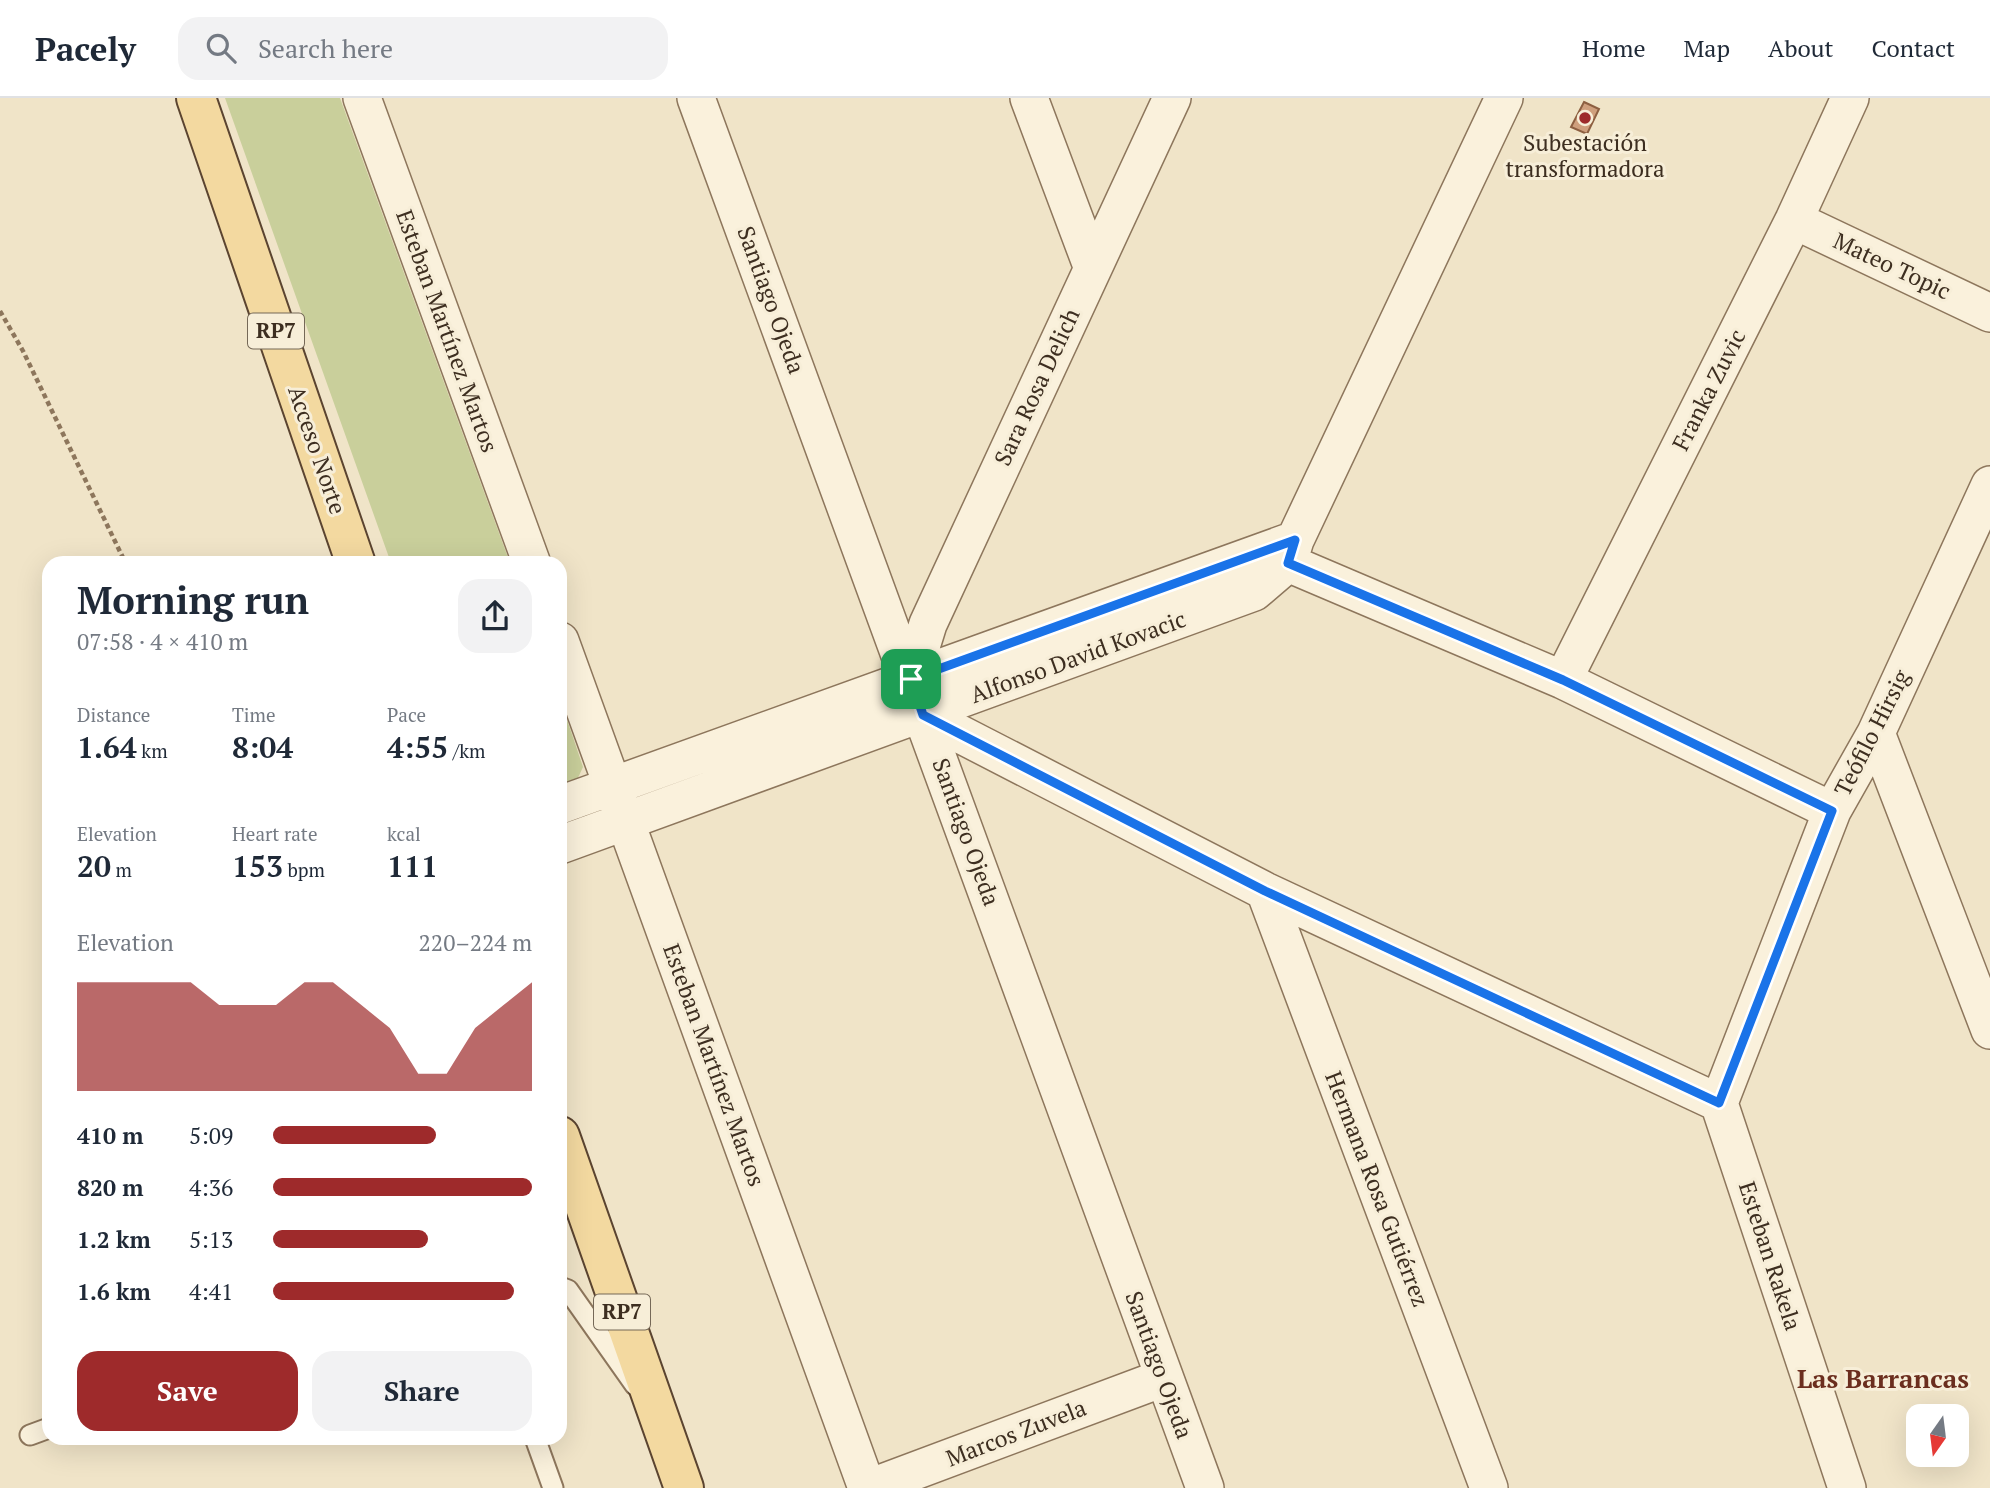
<!DOCTYPE html>
<html lang="en">
<head>
<meta charset="utf-8">
<style>
  :root { --surface:#fff; --page:#f2f2f3; --text:#1f2937; --muted:#747a83; --line:#e0e1e3; --accent:#9e2a2b }
  body { margin:0; font-family:"PT Serif",serif; background:var(--page); color:var(--text); height:100vh; display:flex; flex-direction:column; font-size:26px; white-space:nowrap }
  * { box-sizing:border-box; margin:0 }
  p { font-size:23px; color:var(--muted) }
  .icon { flex:none; width:38px; height:38px; fill:none; stroke:currentColor; stroke-width:2; stroke-linecap:round; stroke-linejoin:round }
  .map { position:relative; flex:1; overflow:hidden }
  .sheet { position:absolute; left:42px; top:458px; width:525px; height:889px; display:flex; flex-direction:column; background:var(--surface); border-radius:21px; box-shadow:0 7px 28px #0002 }
  .sheet>* { flex:none }
  .needle { width:46px; rotate:194deg }
  .controls { position:absolute; left:1906px; top:1306px; display:grid; gap:14px }
  .controls a { display:grid; place-items:center; width:63px; height:63px; border-radius:14px; background:var(--surface); box-shadow:0 7px 28px #0002; font-size:35px }
  .pin { position:absolute; display:grid; place-items:center; width:60px; height:60px; color:#fff; margin:-30px; border-radius:14px; box-shadow:0 4px 10px #0006 }
  .round { display:grid; place-items:center; flex:none; width:74px; height:74px; border-radius:21px; background:var(--page) }
  .head { display:flex; align-items:center; justify-content:space-between; height:119px; padding:0 35px }
  h1 { font-size:38px; font-weight:700; line-height:52px }
  .figures { display:grid; grid-template-columns:repeat(3,1fr); gap:10px; height:119px; padding:7px 35px }
  .figures div { display:grid; align-content:center }
  .figures b { font-size:30px; font-weight:700 }
  .figures small { font-size:19px; font-weight:400 }
  .figures p { font-size:19px }
  .chart { height:196px; padding:14px 35px }
  .chart p { display:flex; justify-content:space-between }
  .chart svg { width:100%; height:126px; margin-top:7px; fill:var(--accent); opacity:.7 }
  .cta { display:flex; gap:14px; margin-top:auto; padding:14px 35px }
  .cta a { flex:1; height:80px; border-radius:21px; background:var(--accent); color:#fff; font-size:28px; font-weight:700; line-height:80px; text-align:center }
  .cta a+a { background:var(--page); color:var(--text) }
  ul { padding:0 35px; list-style:none; font-size:23px }
  li { display:grid; grid-template-columns:112px 84px 1fr; align-items:center; height:52px }
  li i { height:18px; border-radius:9px; background:var(--accent) }
  header { display:flex; align-items:center; gap:42px; box-sizing:border-box; height:98px; padding:0 35px; background:var(--surface); border-bottom:2px solid var(--line) }
  header strong { font-size:33px }
  nav { display:flex; gap:38px; margin-inline-start:auto; font-size:24px }
  .search { width:490px; height:63px; background:var(--page); display:flex; align-items:center; gap:18px; box-sizing:border-box; padding:0 24px; border-radius:21px; color:var(--muted); font-size:26px }
  .map>svg:first-child { display:block }
</style>
</head>
<body>
<header>
<strong>Pacely</strong>
<div class="search"><svg class="icon" aria-label="search" viewBox="0 0 24 24"><circle cx="10" cy="10" r="6"/><path d="M15 15l6 6"/></svg>Search here</div>
<nav><a>Home</a><a>Map</a><a>About</a><a>Contact</a></nav>
</header>
<div class="map">
<svg width="1990" height="1390" viewBox="0 0 1990 1390">
  <rect width="100%" height="100%" fill="#f0e4c8"/>
  <!-- green -->
  <path fill="#c9cf9b" d="M225,0H340L510,465H391Z
    M560,601L583,669L577,682L560,690Z"/>
  <!-- building -->
  <path fill="#cf9f7d" stroke="#8d5f41" stroke-width="2" d="M1584,4L1599,11L1587,36L1571,29Z"/>
  <g fill="none" stroke-linecap="round" stroke-linejoin="round">
    <!-- lane casing -->
    <g stroke="#8d765c" stroke-width="23">
      <path id="lane" d="M560,1189L568,1192L635,1287
        M30,1337L49,1330
        M535,1340L553,1390"/>
    </g>
    <!-- street casing -->
    <g stroke="#8d765c" stroke-width="40">
      <path id="street" d="M362,0L532,466
        M696,0L1205,1390
        M1029,0L1092,168
        M1794,122L1990,215
        M1288,465L1563,582L1832,713
        M560,543L867,1390
        M911,581L928,526L1172,0
        M1563,582L1794,122L1850,0
        M923,617L1265,793L1719,1005
        M1876,635L1990,932
        M560,707L1295,442
        M560,747L1254,494L1288,465L1295,442L1504,0
        M1265,793L1489,1390
        M1719,1005L1832,713L1876,635L1990,387
        M1719,1005L1847,1390
        M869,1390L1163,1280"/>
    </g>
    <!-- primary casing -->
    <g stroke="#5b4430" stroke-width="42">
      <path id="primary" d="M196,0L356,466
        M560,1038L684,1390"/>
    </g>
    <!-- path -->
    <path stroke="#8d765c" stroke-width="4.5" stroke-dasharray="5 3.5" stroke-linecap="butt" d="M0,213L23,253L126,466"/>
    <!-- lane -->
    <use href="#lane" stroke="#faf1dc" stroke-width="19"/>
    <!-- street -->
    <use href="#street" stroke="#faf1dc" stroke-width="37"/>
    <!-- primary -->
    <use href="#primary" stroke="#f3d9a0" stroke-width="38"/>
  </g>
  <g fill="none" stroke-linecap="round" stroke-linejoin="round">
    <!-- route casing -->
    <g stroke="#fff" stroke-width="14">
      <path id="route" d="M1295,442L1288,465L1563,582L1832,713L1719,1005L1265,793L923,617L911,581Z"/>
    </g>
    <!-- route -->
    <use href="#route" stroke="#1a73e8" stroke-width="9"/>
  </g>
  <!-- markers -->
  <circle fill="#9e2a2b" stroke="#f7eed8" stroke-width="2.5" cx="1585" cy="20" r="7"/>
  <g text-anchor="middle" stroke-width="6" stroke-linejoin="round" paint-order="stroke">
    <!-- shield labels -->
    <g fill="#f7eed8" stroke="#756857" stroke-width="2">
      <rect x="248" y="215.5" width="56" height="35" rx="5"/>
      <rect x="594" y="1196.5" width="56" height="35" rx="5"/>
    </g>
    <g font-size="21" font-weight="bold" fill="#3d2e20">
      <text x="276" y="240">RP7</text>
      <text x="622" y="1221">RP7</text>
    </g>
    <!-- poi labels -->
    <g font-size="23" fill="#3d2e20" stroke="#f7eed8">
      <text x="1585" y="53">Subestación<tspan x="1585" dy="26">transformadora</tspan></text>
    </g>
    <!-- street labels -->
    <g font-size="23" fill="#3d2e20" stroke="#f7eed8">
      <text transform="translate(1892 168) rotate(25)" y="8">Mateo Topic</text>
      <text transform="translate(771 202) rotate(70)" y="8">Santiago Ojeda</text>
      <text transform="translate(447 233) rotate(70)" y="8">Esteban Martínez Martos</text>
      <text transform="translate(1037 289) rotate(-65)" y="8">Sara Rosa Delich</text>
      <text transform="translate(1709 292) rotate(-63)" y="8">Franka Zuvic</text>
      <text transform="translate(317 352) rotate(71)" y="8">Acceso Norte</text>
      <text transform="translate(1078 559) rotate(-20)" y="8">Alfonso David Kovacic</text>
      <text transform="translate(1872 635) rotate(-63)" y="8">Teófilo Hirsig</text>
      <text transform="translate(966 734) rotate(70)" y="8">Santiago Ojeda</text>
      <text transform="translate(714 967) rotate(70)" y="8">Esteban Martínez Martos</text>
      <text transform="translate(1377 1091) rotate(69)" y="8">Hermana Rosa Gutiérrez</text>
      <text transform="translate(1770 1158) rotate(72)" y="8">Esteban Rakela</text>
      <text transform="translate(1159 1267) rotate(70)" y="8">Santiago Ojeda</text>
      <text transform="translate(1016 1335) rotate(-21)" y="8">Marcos Zuvela</text>
    </g>
    <!-- quarter labels -->
    <g font-size="26" font-weight="bold" fill="#6b2e1e" stroke="#f7eed8">
      <text x="1883" y="1290">Las Barrancas</text>
    </g>
  </g>
</svg>
<div class="controls">
<a><svg class="needle" viewBox="-14 -14 28 28"><path d="M0-13l5 13h-10z" fill="#e53935"/><path d="M0 13l5-13h-10z" fill="#747a83"/></svg></a>
</div>
<div class="pin" style="left:911px;top:581px;background:#1e9e55"><svg class="icon" aria-label="arrive" viewBox="0 0 24 24"><path d="M6 21V4h12l-3 4 3 4H6"/></svg></div>
<section class="sheet">
<div class="head"><div><h1>Morning run</h1><p>07:58 · 4 × 410 m</p></div><a class="round"><svg class="icon" aria-label="share" viewBox="0 0 24 24"><path d="M12 15V3M7 8l5-5 5 5M5 13v7h14v-7"/></svg></a></div>
<div class="figures">
<div><p>Distance</p><b>1.64<small> km</small></b></div>
<div><p>Time</p><b>8:04</b></div>
<div><p>Pace</p><b>4:55<small> /km</small></b></div>
</div>
<div class="figures">
<div><p>Elevation</p><b>20<small> m</small></b></div>
<div><p>Heart rate</p><b>153<small> bpm</small></b></div>
<div><p>kcal</p><b>111</b></div>
</div>
<div class="chart"><p><span>Elevation</span>220–224 m</p>
<svg viewBox="0 0 160 44" preserveAspectRatio="none"><path d="M0 44V6L10 6L20 6L30 6L40 6L50 14L60 14L70 14L80 6L90 6L100 14L110 22L120 38L130 38L140 22L150 14L160 6V44z"/></svg>
</div>
<ul>
<li><b>410 m</b>5:09<i style="width:63%"></i></li>
<li><b>820 m</b>4:36<i style="width:100%"></i></li>
<li><b>1.2 km</b>5:13<i style="width:60%"></i></li>
<li><b>1.6 km</b>4:41<i style="width:93%"></i></li>
</ul>
<div class="cta"><a>Save</a><a>Share</a></div>
</section>
</div>
</body>
</html>
